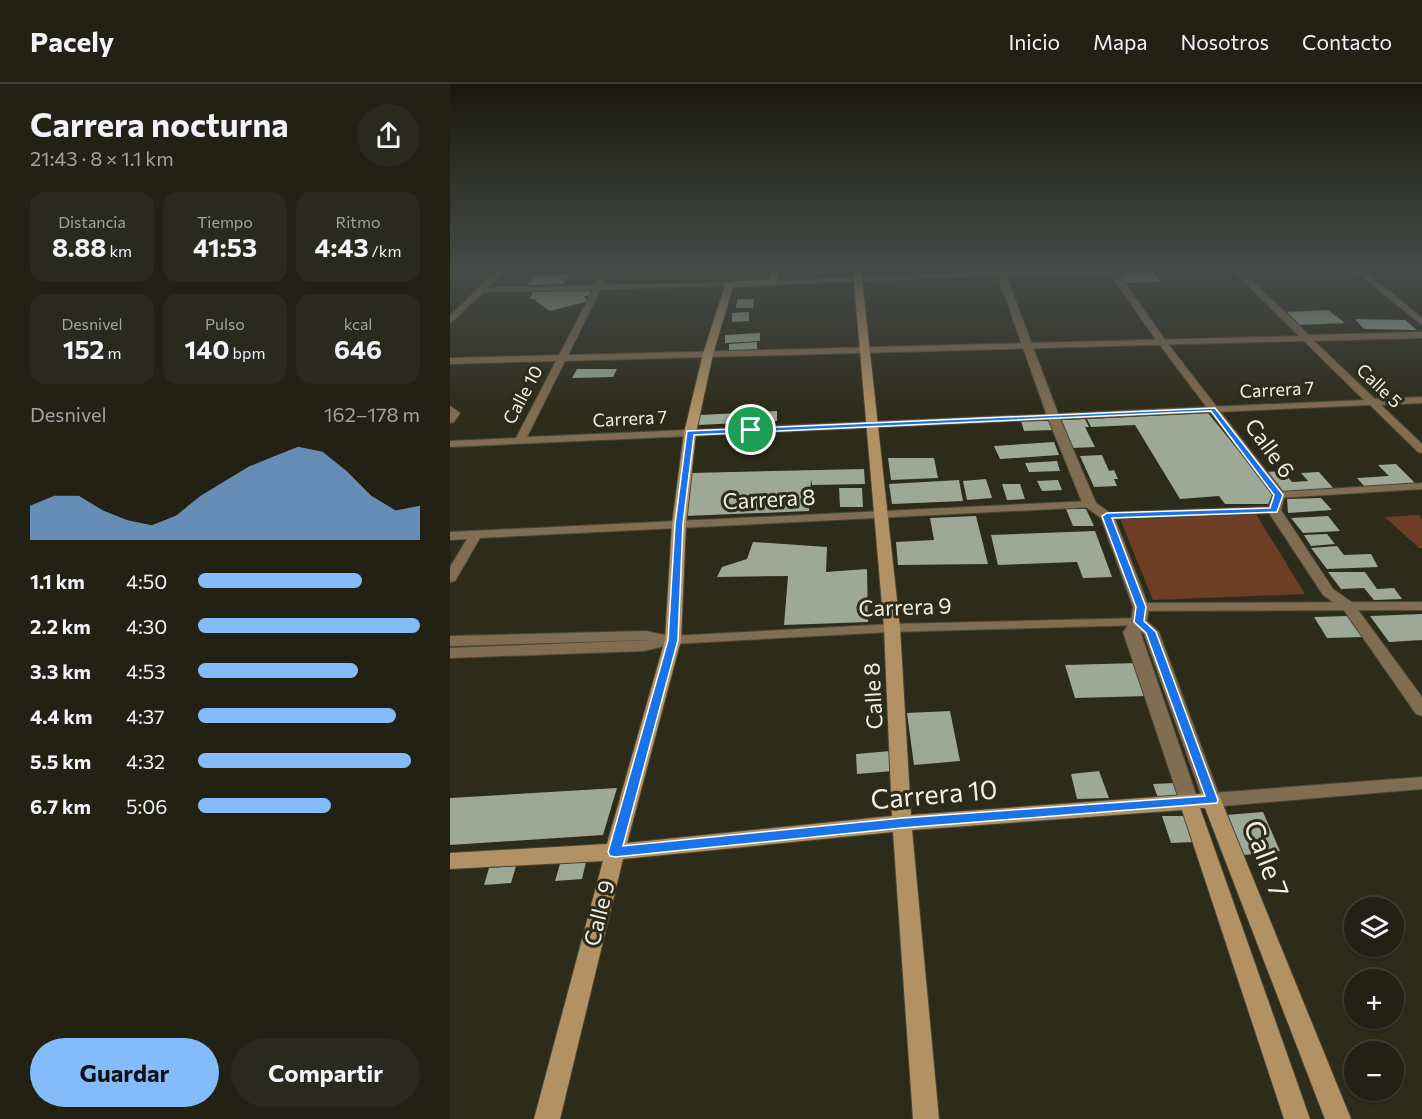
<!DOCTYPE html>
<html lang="es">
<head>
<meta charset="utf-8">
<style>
  :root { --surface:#222114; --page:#2a291d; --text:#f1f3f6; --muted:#a2a3a0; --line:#3f3e34; --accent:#84bcfb }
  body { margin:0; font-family:Commissioner,sans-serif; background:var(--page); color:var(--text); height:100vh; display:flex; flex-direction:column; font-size:22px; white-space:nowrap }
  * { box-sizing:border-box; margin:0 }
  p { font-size:20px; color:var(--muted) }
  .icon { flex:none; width:33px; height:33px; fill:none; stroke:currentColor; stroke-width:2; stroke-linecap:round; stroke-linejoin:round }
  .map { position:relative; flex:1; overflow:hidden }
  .details { display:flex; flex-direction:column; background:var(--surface); width:450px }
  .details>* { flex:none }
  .buttons { position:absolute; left:894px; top:813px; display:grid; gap:12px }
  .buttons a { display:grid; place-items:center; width:60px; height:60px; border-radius:50%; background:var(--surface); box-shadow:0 2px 4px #0004,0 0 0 2px var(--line); font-size:30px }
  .pin { position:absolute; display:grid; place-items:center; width:51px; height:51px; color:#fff; margin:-26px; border:3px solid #fff; border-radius:50%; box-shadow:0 2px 6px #0007 }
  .round { display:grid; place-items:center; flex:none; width:63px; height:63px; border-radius:32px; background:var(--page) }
  .headline { display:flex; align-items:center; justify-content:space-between; height:102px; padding:0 30px }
  h1 { font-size:33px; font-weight:700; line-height:45px }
  .metrics { display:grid; grid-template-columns:repeat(3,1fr); gap:9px; height:102px; padding:6px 30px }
  .metrics div { display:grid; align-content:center; border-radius:15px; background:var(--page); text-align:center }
  .metrics b { font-size:26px; font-weight:700 }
  .metrics small { font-size:16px; font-weight:400 }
  .metrics p { font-size:16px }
  .chart { height:168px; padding:12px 30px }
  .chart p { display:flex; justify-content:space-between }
  .chart svg { width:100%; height:108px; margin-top:6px; fill:var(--accent); opacity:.7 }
  .primary-button { display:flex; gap:12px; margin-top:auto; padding:12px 30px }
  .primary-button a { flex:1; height:69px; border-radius:36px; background:var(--accent); color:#111; font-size:24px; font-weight:700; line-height:69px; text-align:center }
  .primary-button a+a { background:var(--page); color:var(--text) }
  ul { padding:0 30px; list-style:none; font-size:20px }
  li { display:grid; grid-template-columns:96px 72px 1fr; align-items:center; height:45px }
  li i { height:15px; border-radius:8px; background:var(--accent) }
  header { display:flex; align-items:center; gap:36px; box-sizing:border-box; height:84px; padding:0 30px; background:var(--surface); border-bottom:2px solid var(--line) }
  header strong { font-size:28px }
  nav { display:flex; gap:33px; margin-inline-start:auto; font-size:21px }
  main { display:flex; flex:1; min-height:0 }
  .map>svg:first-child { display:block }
</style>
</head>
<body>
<header>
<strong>Pacely</strong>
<nav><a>Inicio</a><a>Mapa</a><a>Nosotros</a><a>Contacto</a></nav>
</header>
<main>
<section class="details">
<div class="headline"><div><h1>Carrera nocturna</h1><p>21:43 · 8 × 1.1 km</p></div><a class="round"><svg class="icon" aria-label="share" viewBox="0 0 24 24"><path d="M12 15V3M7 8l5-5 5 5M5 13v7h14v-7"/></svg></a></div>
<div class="metrics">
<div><p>Distancia</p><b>8.88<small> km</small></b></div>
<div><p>Tiempo</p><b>41:53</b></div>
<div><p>Ritmo</p><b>4:43<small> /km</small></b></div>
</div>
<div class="metrics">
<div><p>Desnivel</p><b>152<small> m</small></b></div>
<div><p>Pulso</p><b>140<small> bpm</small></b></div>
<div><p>kcal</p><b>646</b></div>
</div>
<div class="chart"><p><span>Desnivel</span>162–178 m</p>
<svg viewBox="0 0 160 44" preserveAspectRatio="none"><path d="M0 44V30L10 26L20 26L30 32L40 36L50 38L60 34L70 26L80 20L90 14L100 10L110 6L120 8L130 16L140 26L150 32L160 30V44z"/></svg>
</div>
<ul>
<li><b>1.1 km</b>4:50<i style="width:74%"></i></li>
<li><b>2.2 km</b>4:30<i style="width:100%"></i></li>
<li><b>3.3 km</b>4:53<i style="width:72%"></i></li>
<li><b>4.4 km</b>4:37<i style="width:89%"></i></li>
<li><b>5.5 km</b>4:32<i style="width:96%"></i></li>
<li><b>6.7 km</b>5:06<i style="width:60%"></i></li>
</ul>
<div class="primary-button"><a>Guardar</a><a>Compartir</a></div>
</section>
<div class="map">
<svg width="972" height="1035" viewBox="0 0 972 1035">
  <rect width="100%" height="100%" fill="#2d2c1a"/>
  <!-- green -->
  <path fill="#6d3d26" d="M806,430L855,510L703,516L670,435Z
    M969,431L972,435V464H969L935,433Z"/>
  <!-- building -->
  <path fill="#9da996" d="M703,188L711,198L673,199L668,189Z
    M120,190L113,200L77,201L83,191Z
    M141,205L139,211L134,213L139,217L100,227L84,216L88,215H80L83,208Z
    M287,215H304L303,224H286Z
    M878,226L895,239L850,241L837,228Z
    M299,228V237L282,238V229Z
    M905,235L955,236L967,246L914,245Z
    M310,249V257L275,259V251Z
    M307,258V265L279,267V260Z
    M127,285H167L163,293L122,294Z
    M327,327V337L248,341L250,331Z
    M758,329L824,410L818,420H775L769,412L730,415L685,341L641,343L637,335Z
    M635,335L639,343H635L645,363L622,364L609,336Z
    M571,337H601L605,346L574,347Z
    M604,358L609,371L550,375L544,362Z
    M652,371L659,387L664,386L668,395H664L667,402L644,403L630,372Z
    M438,374H484L488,394L441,396Z
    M607,377L610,387L579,388L575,379Z
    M946,380L966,400L915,403L907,394L939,392L928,381Z
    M414,385L415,400L362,401L361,395L359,427L235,432L241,389Z
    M833,387L842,398L858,397L851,389L869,388L884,405L831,408L815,388Z
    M536,395L542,414L517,416L513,397Z
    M509,396L513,417L442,420L439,400Z
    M608,396L612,406L592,407L587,397Z
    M552,400H570L575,415L557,416Z
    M389,404H412L413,423H390Z
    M871,414L882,426L838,429L837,415Z
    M616,425H636L644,442H623Z
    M526,432L538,480L448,481L446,458L484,456L480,434Z
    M878,432L890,447L853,449L841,434Z
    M645,447L662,493L633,494L627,478L548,481L541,451Z
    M877,450L885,460L861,462L854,451Z
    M303,458L377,463L376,488L417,485L418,538L334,541L338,492L267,493L272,483L297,475Z
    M887,462L894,471L921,470L928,483L877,485L861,464Z
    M878,488H915L927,505L944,504L952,515L924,516L914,504L891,505Z
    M972,530V556L939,558L920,532Z
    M899,532L913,553L877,554L864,533Z
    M688,579L699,612L625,614L615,581Z
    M500,627L510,677L464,681L457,629Z
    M441,667L443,687L407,690L406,670Z
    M649,687L659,714L627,715L621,690Z
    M725,699L731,716L709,717L703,700Z
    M167,704L153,751L0,761V714Z
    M813,728L830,767L794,771L776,731Z
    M712,732H735L744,758L721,759Z
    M136,778L132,795L105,797L110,780Z
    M66,782L61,799L34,801L39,784Z"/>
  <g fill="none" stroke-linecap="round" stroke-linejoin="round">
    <!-- pedestrian casing -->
    <g stroke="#484736" stroke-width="3">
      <path id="pedestrian" d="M824,423L829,426L827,428L657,435L652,432L657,429Z"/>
    </g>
    <!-- minor casing -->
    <g stroke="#484736" stroke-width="2">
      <path id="minor" d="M153,186H161L153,201L279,198L283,200L279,202L151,205L118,271L849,252L782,186H791L859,251L972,248V254L864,257L925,315L972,313V319L931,321L972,360V369L968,368L920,321L0,363V357L66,354L106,277L0,280V274L109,271L143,206L30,208H27V204L146,201ZM854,257L914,316L77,353L115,277Z
        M659,186H680L662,189Z
        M904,186H913L972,234V241Z
        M551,187L555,189L554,191L322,201L318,199L322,197Z
        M0,322L10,329L4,338L0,339Z
        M972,399V405L829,414L823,411L829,408Z
        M640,417L646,421L644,423L30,454L5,497L0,498V483L17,455L0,456V448Z
        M972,518V526L691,527L684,523L691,519Z
        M689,534L696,538L694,541L442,548L223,560L194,567L0,574V564L200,556L0,562V552L196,547L220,552L442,540Z
        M972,693V705L762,723L756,721L753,716L756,711L762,709Z"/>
    </g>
    <!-- tertiary casing -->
    <g stroke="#484736" stroke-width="2">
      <path id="tertiary" d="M47,186H56L0,240V232Z
        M541,186H666L715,256L835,411L831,426L883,505L903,519L972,613V632L966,630L893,525L873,511L817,426L823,411L709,260L660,190L556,191L609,332L646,419L664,432L699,523L697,537L709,548L771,716L769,721L762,723L755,721L753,716L694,550L690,547L749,719L746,724L739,726L732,724L673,548L681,537L683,523L651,434L633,421L597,332L547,190Z"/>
    </g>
    <!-- secondary casing -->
    <g stroke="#484736" stroke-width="2">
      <path id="secondary" d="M322,186H330L325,201L283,203L263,270L246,349L236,440L231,556L177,759L442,732L434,544L403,186H411L450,544L461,731L762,709L769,711L901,1035H875L755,724H750L860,1035H834L732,726L462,746L489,1035H463L443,748L173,775L110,1035H84L153,777L0,785V769L157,760L215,556L222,440L234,349L253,270L276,198L318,196Z"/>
    </g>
    <!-- pedestrian -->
    <use href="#pedestrian" fill="#816d51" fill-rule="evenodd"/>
    <!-- minor -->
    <use href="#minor" fill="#816d51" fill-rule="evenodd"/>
    <!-- tertiary -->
    <use href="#tertiary" fill="#816d51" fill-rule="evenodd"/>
    <!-- secondary -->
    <use href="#secondary" fill="#b29264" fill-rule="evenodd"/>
  </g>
  <!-- sky -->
  <linearGradient id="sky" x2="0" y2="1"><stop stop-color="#19180e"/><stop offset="0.56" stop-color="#464b49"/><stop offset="1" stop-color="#464b49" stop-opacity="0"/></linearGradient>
  <rect width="972" height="331" fill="url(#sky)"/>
  <!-- route -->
  <path fill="#1a73e8" stroke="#fff" stroke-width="1.5" fill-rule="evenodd" d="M765,324L833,411L827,428L662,434L696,523L694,537L706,548L768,716L767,719L452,744L165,773L160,772L158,768L218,556L225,440L237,347ZM761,327L824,411L820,424L657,429L652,432L686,523L684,538L696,549L755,712L452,734L173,762L228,556L233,440L244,351Z"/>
  <g text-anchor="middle" stroke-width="6" stroke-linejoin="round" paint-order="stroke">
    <!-- far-street labels -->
    <g font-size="18" fill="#f1f0e5" stroke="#2d2c1a">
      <text transform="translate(929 302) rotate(44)" y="6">Calle 5</text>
      <text transform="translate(827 306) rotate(-3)" y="6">Carrera 7</text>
      <text transform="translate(73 311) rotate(-62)" y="6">Calle 10</text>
      <text transform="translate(180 335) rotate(-3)" y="6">Carrera 7</text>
    </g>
    <!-- street labels -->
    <g font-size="22" fill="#f1f0e5" stroke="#2d2c1a">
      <text transform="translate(820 364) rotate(54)" y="8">Calle 6</text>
      <text transform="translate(319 415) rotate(-3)" y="8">Carrera 8</text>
      <text transform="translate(455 523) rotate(-2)" y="8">Carrera 9</text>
      <text transform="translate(423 612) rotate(-93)" y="8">Calle 8</text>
      <text transform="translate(149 829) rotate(-76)" y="8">Calle 9</text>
    </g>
    <!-- near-street labels -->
    <g font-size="27" fill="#f1f0e5" stroke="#2d2c1a">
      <text transform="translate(484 711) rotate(-5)" y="9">Carrera 10</text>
      <text transform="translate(816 775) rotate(69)" y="9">Calle 7</text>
    </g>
  </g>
</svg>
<div class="buttons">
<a><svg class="icon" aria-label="layers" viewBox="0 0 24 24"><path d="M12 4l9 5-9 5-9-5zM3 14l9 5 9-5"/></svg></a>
<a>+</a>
<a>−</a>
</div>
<div class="pin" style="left:301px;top:346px;background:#1e9e55"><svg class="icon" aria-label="arrive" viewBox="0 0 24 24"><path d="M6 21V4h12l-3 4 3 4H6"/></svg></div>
</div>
</main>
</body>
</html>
